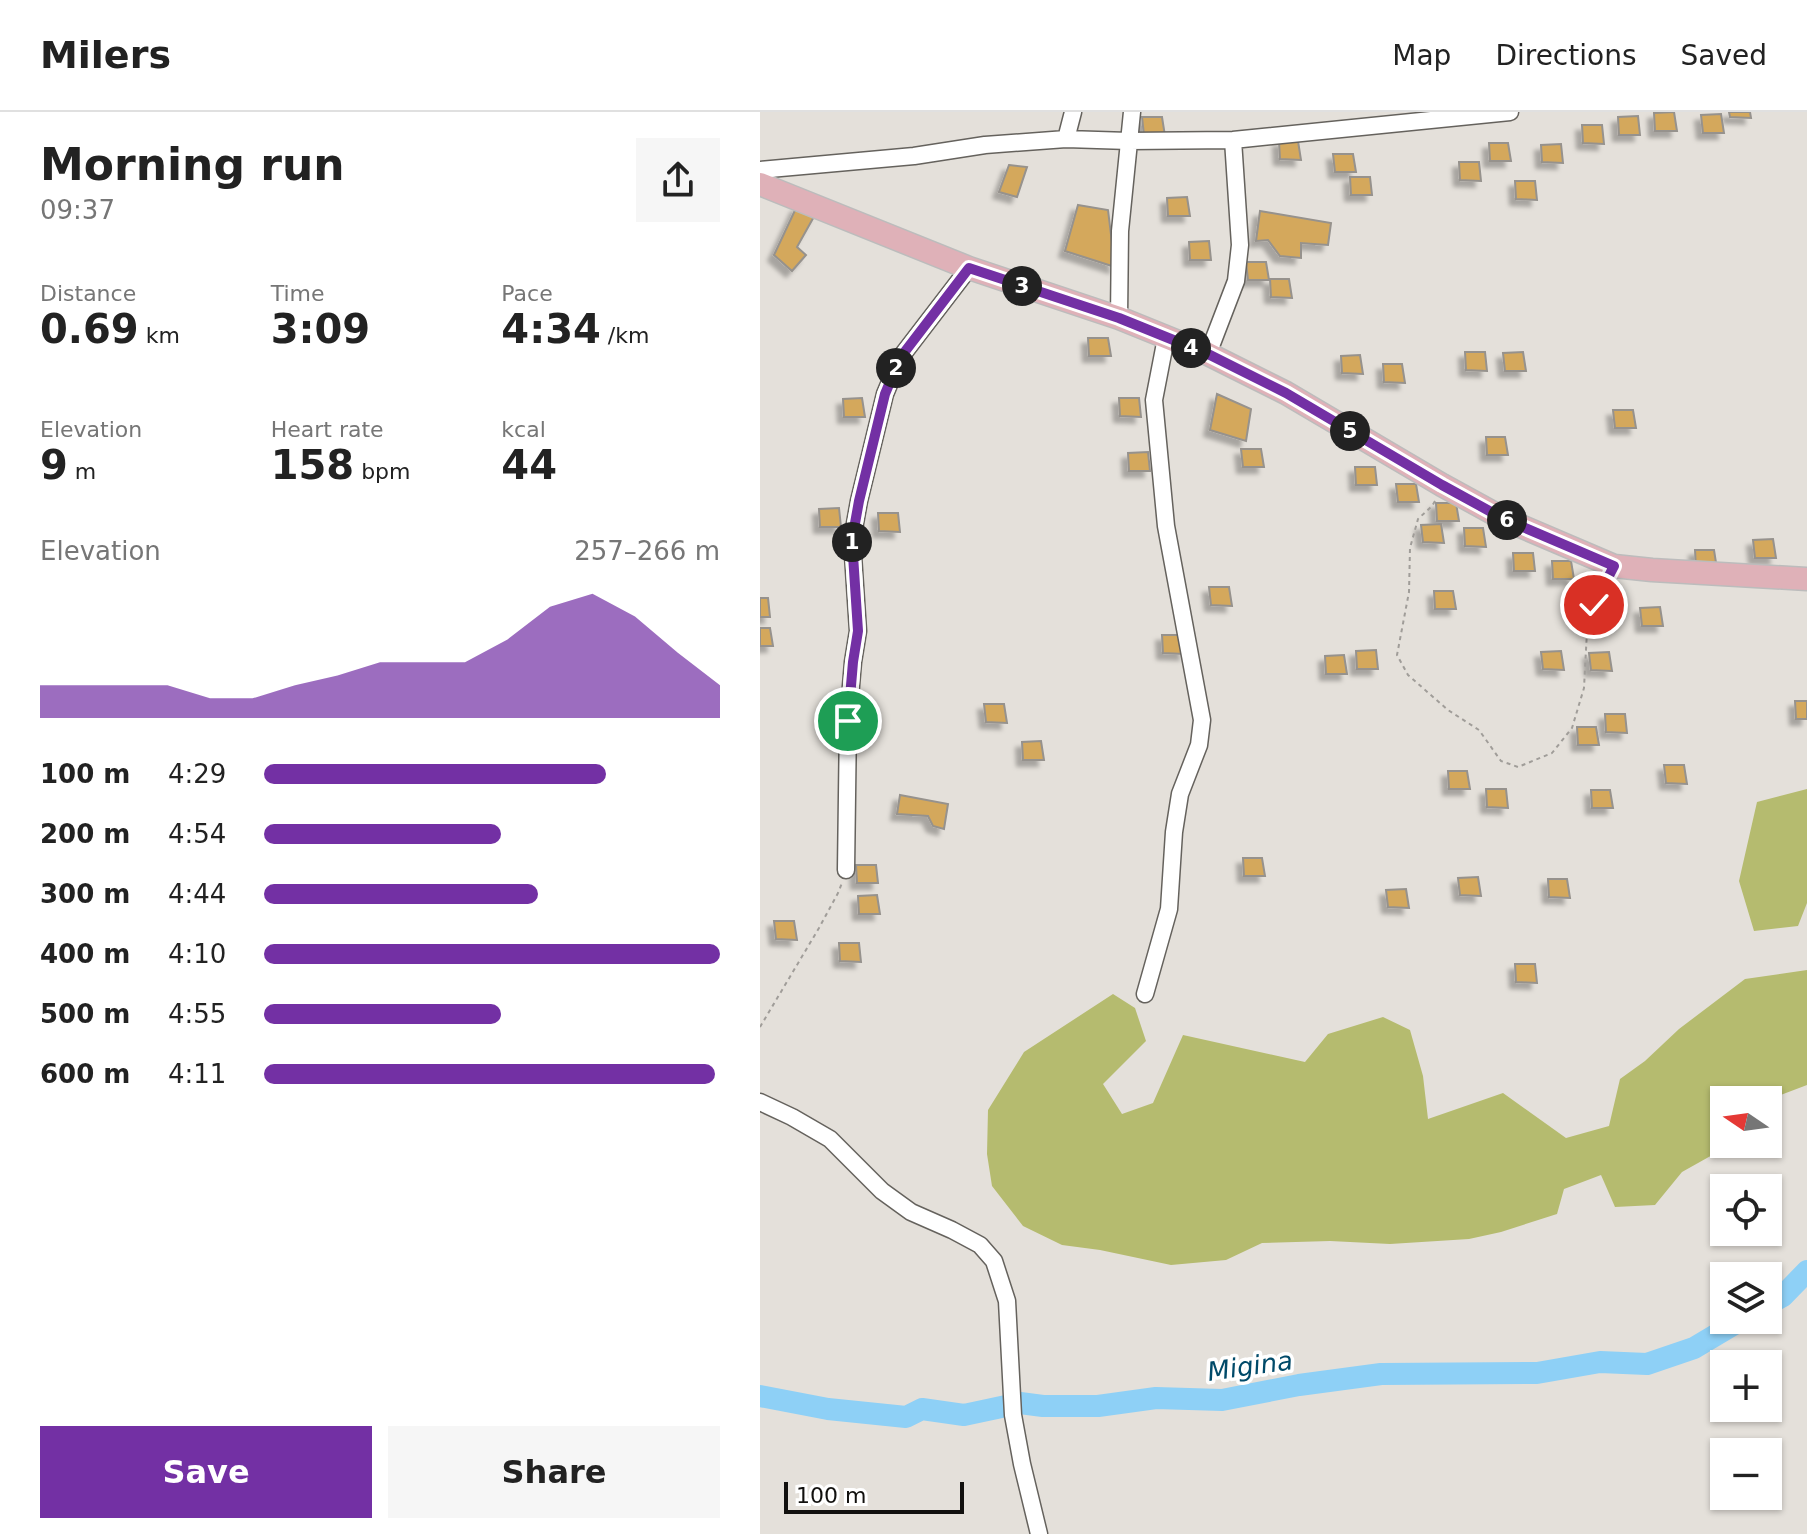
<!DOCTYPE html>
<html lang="en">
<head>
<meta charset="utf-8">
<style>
  :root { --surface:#fff; --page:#f6f6f6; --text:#222; --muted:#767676; --line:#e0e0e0; --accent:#7330a4 }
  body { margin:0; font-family:"DejaVu Sans",sans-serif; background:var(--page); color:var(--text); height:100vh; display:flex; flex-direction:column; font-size:30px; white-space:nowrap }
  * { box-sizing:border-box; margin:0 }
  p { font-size:26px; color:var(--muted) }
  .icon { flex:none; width:44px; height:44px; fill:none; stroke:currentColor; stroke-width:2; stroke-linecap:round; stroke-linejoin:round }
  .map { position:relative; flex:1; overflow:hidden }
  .panel { display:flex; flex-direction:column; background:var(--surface); width:760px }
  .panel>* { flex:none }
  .needle { width:52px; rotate:283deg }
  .tools { position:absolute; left:950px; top:974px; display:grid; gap:16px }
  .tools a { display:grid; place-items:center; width:72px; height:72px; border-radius:0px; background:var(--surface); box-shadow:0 2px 6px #0004; font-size:40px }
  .scale { position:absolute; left:24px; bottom:20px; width:180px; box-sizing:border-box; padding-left:8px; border:4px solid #11100e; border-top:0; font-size:22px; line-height:28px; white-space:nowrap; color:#11100e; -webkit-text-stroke:6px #fff; paint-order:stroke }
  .pin { position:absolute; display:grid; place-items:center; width:68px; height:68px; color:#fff; margin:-34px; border:4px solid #fff; border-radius:50%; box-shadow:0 2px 8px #0007 }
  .km { position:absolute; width:40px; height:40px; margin:-20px; border-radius:50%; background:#222; color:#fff; font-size:22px; line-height:40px; text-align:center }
  .round { display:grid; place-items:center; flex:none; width:84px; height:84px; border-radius:0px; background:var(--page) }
  .head { display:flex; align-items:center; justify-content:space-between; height:136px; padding:0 40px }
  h1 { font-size:44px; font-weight:700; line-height:60px }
  .metrics { display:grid; grid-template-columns:repeat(3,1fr); gap:12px; height:136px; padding:8px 40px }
  .metrics div { display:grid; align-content:center }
  .metrics b { font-size:40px; font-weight:700 }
  .metrics small { font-size:22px; font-weight:400 }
  .metrics p { font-size:22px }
  .chart { height:224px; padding:16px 40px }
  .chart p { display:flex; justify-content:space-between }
  .chart svg { width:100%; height:144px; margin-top:8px; fill:var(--accent); opacity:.7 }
  .action { display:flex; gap:16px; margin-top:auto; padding:16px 40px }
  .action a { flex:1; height:92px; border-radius:0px; background:var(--accent); color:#fff; font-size:32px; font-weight:700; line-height:92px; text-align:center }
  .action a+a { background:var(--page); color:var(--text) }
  ul { padding:0 40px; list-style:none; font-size:26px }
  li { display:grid; grid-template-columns:128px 96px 1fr; align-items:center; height:60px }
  li i { height:20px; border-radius:10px; background:var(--accent) }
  header { display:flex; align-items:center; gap:48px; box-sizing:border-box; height:112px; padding:0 40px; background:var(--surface); border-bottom:2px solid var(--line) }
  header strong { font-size:38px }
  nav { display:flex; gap:44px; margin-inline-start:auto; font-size:28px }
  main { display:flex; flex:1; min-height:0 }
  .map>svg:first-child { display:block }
</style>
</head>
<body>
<header>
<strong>Milers</strong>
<nav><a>Map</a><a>Directions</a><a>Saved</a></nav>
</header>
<main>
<section class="panel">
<div class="head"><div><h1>Morning run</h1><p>09:37</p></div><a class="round"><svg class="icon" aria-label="share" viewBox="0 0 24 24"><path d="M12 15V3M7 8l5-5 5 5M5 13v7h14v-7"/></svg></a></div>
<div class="metrics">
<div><p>Distance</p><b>0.69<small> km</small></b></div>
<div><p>Time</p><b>3:09</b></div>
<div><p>Pace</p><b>4:34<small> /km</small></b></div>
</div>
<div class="metrics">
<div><p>Elevation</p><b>9<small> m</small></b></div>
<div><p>Heart rate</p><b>158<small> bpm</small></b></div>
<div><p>kcal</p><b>44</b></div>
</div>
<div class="chart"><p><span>Elevation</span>257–266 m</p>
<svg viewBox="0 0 160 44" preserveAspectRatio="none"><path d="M0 44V34L10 34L20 34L30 34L40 38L50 38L60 34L70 31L80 27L90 27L100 27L110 20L120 10L130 6L140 13L150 24L160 34V44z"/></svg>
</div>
<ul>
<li><b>100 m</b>4:29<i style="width:75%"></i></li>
<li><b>200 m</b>4:54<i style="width:52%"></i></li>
<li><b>300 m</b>4:44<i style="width:60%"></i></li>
<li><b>400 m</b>4:10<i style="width:100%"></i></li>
<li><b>500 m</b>4:55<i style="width:52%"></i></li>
<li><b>600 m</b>4:11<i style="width:99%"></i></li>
</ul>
<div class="action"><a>Save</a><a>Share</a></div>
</section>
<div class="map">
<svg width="1047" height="1422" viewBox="0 0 1047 1422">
  <defs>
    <filter id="shadow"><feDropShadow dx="-6" dy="6" stdDeviation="2" flood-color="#0004"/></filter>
  </defs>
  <rect width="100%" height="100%" fill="#e4e0da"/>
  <!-- green -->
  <path fill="#b5bb6f" d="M1047,677V791L1038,814L994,819L979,769L997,690Z
    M1047,858V973L1007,988H964V1005L961,1007L963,1037L922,1060L895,1093L855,1095L841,1063L804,1077L797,1102L741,1120L709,1127L630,1132L570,1129L502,1131L466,1148L411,1153L340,1138L302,1133L263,1114L232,1074L227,1042L228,998L264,940L353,882L375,896L386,929L343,972L362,1002L393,991L423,923L545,950L568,922L623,905L650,918L663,964L668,1007L743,981L806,1026L849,1014L860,967L885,949L919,917L985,867Z"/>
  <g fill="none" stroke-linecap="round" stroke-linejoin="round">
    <!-- river -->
    <path stroke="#8ed0f6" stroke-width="22" d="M1008,1192L1023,1184L1047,1159
      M0,1284L68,1297L146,1305L162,1297L204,1303L260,1291L283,1294H338L396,1286L462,1288L539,1273L621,1262L777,1261L840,1250L887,1252L934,1236L981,1208"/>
  </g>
  <!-- building -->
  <path fill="#d4a85c" stroke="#96928d" stroke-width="2" filter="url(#shadow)" d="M914,0L917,19H895L894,1Z
    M969,0H990L991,6L970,5Z
    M961,2L964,21H943L941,3Z
    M878,4L880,23H859L858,5Z
    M382,5H402L405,24L384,23Z
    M822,13H842L844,32L823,31Z
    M519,29H538L541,48L520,47Z
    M729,31H748L751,49H730Z
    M801,32L803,51L782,50L781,33Z
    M573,42H593L596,60H575Z
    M699,50H719L721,69L700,68Z
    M249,53L267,55L257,85L239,80Z
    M590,65H610L612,83H591Z
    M755,69H775L777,88L756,87Z
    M427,85L430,104H408L407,86Z
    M318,93L348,98L355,155L305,139Z
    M37,94L56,101L37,135L46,143L32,159L14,143Z
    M500,99L571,111L568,133L541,131V146L520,144L508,128L496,129Z
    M449,129L451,148H430L429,130Z
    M486,150H506L509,168H488Z
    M510,167H529L532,186L511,185Z
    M328,226H348L351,244H329Z
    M705,240H725L727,259L706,258Z
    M763,240L766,259H745L743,241Z
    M600,243L603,262L582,261L581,244Z
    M623,252H642L645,271L624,270Z
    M457,282L491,297L486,329L450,318Z
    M102,286L105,305H84L83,287Z
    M359,286H379L381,305L360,304Z
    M853,298H873L876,316H855Z
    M726,325H745L748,343H727Z
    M481,337H501L504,355H483Z
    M388,340L390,359H369L368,341Z
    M595,355H615L617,373H596Z
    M636,372H656L659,390H638Z
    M676,391H696L699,409H677Z
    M79,396L81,415H60L59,397Z
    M118,401H138L140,420L119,419Z
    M681,412L684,431L663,430L661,413Z
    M704,416H723L726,435L705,434Z
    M1013,427L1016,446H995L993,428Z
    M935,438H954L957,457L936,456Z
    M753,441H773L775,459H754Z
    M792,449H811L814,467H793Z
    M449,475H469L472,494L451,493Z
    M674,479H693L696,497H675Z
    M0,486H8L10,505H0Z
    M900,495L903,514H882L880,496Z
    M0,516H10L13,534H0Z
    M402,523H422L425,542L403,541Z
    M616,538L618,557H597L596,539Z
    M801,539L804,558L783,557L781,540Z
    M849,540L852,559L831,558L829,541Z
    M584,543L587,562H566L565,544Z
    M1035,589H1047V607H1036Z
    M224,592H244L247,611L226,610Z
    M845,602H865L867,621L846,620Z
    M817,615H836L839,633H818Z
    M281,629L284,648H263L262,630Z
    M904,653H924L927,672L906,671Z
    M688,659H707L710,677H689Z
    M726,677H746L748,696L727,695Z
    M831,678H850L853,696H832Z
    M140,683L188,692L184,717L173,714L168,704L137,702Z
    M483,746H502L505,764H484Z
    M96,753H116L118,771H97Z
    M718,765L721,784L700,783L698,766Z
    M788,767H807L810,786L789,785Z
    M646,777L649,796L628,795L626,778Z
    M117,783L120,802H99L98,784Z
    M14,809H34L37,828L16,827Z
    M79,831H99L101,850L80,849Z
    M755,852H775L777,871L756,870Z"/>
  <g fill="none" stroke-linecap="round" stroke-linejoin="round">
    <!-- minor casing -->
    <g stroke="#65625d" stroke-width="19">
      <path id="minor" d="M306,27L313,0
        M0,58L154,44L225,33L306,27L369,29L473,28L750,0
        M359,206L360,119L372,0
        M448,242L476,169L480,133L473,28
        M86,758L88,609L93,550L98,519L92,428L99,389L125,282L140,246L209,156
        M385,882L409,797L414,720L420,682L439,633L442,608L406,414L394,288L406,226
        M0,990L32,1005L70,1027L122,1079L151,1100L192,1118L220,1133L234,1149L247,1189L253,1303L262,1352L279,1422"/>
    </g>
    <!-- major casing -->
    <g stroke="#bcbcbc" stroke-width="25">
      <path id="major" d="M0,72L209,156L359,206L448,242L526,281L682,373L744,407L854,454L892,458L1047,467"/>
    </g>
    <!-- path -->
    <path stroke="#a09d99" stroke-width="2" stroke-dasharray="4 4" stroke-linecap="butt" d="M675,389L672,394L658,407L650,436L649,480L637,543L648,563L688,598L719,618L741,649L758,655L792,641L812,616L824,576L827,519L834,493L846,469
      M0,915L59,816L78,781L82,771"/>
    <!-- minor -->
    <use href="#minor" stroke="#fff" stroke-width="16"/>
    <!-- major -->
    <use href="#major" stroke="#dfb1b8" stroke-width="22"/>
  </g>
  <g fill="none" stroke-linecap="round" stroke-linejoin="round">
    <!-- route casing -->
    <g stroke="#fff" stroke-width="16">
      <path id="route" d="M88,609L93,550L98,519L92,428L99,389L125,282L140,246L209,156L359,206L448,242L526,281L682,373L744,407L854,454L834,493"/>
    </g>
    <!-- route -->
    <use href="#route" stroke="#7330a4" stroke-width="10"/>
  </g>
  <g text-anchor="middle" stroke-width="7" stroke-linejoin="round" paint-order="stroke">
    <!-- water labels -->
    <g font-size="26" font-style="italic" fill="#004a69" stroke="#fff">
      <text transform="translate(490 1254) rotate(-8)" y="9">Migina</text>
    </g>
  </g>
</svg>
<div class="tools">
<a><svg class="needle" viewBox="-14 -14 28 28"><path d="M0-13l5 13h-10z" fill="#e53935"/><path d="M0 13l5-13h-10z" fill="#767676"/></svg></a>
<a><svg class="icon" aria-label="locate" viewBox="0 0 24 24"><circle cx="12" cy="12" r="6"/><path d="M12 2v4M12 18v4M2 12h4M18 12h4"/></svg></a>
<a><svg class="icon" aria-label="layers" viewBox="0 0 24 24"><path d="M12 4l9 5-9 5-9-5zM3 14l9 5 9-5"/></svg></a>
<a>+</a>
<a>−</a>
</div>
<div class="scale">100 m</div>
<div class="pin" style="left:88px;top:609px;background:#1e9e55"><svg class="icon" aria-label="arrive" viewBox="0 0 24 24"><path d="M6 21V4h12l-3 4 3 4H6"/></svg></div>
<div class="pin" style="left:834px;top:493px;background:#d93025"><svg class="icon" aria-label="check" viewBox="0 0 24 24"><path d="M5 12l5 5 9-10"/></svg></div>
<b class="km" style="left:92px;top:430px">1</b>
<b class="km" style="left:136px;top:256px">2</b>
<b class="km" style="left:262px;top:174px">3</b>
<b class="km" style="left:431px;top:236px">4</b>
<b class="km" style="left:590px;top:319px">5</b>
<b class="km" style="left:747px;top:408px">6</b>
</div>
</main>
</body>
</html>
